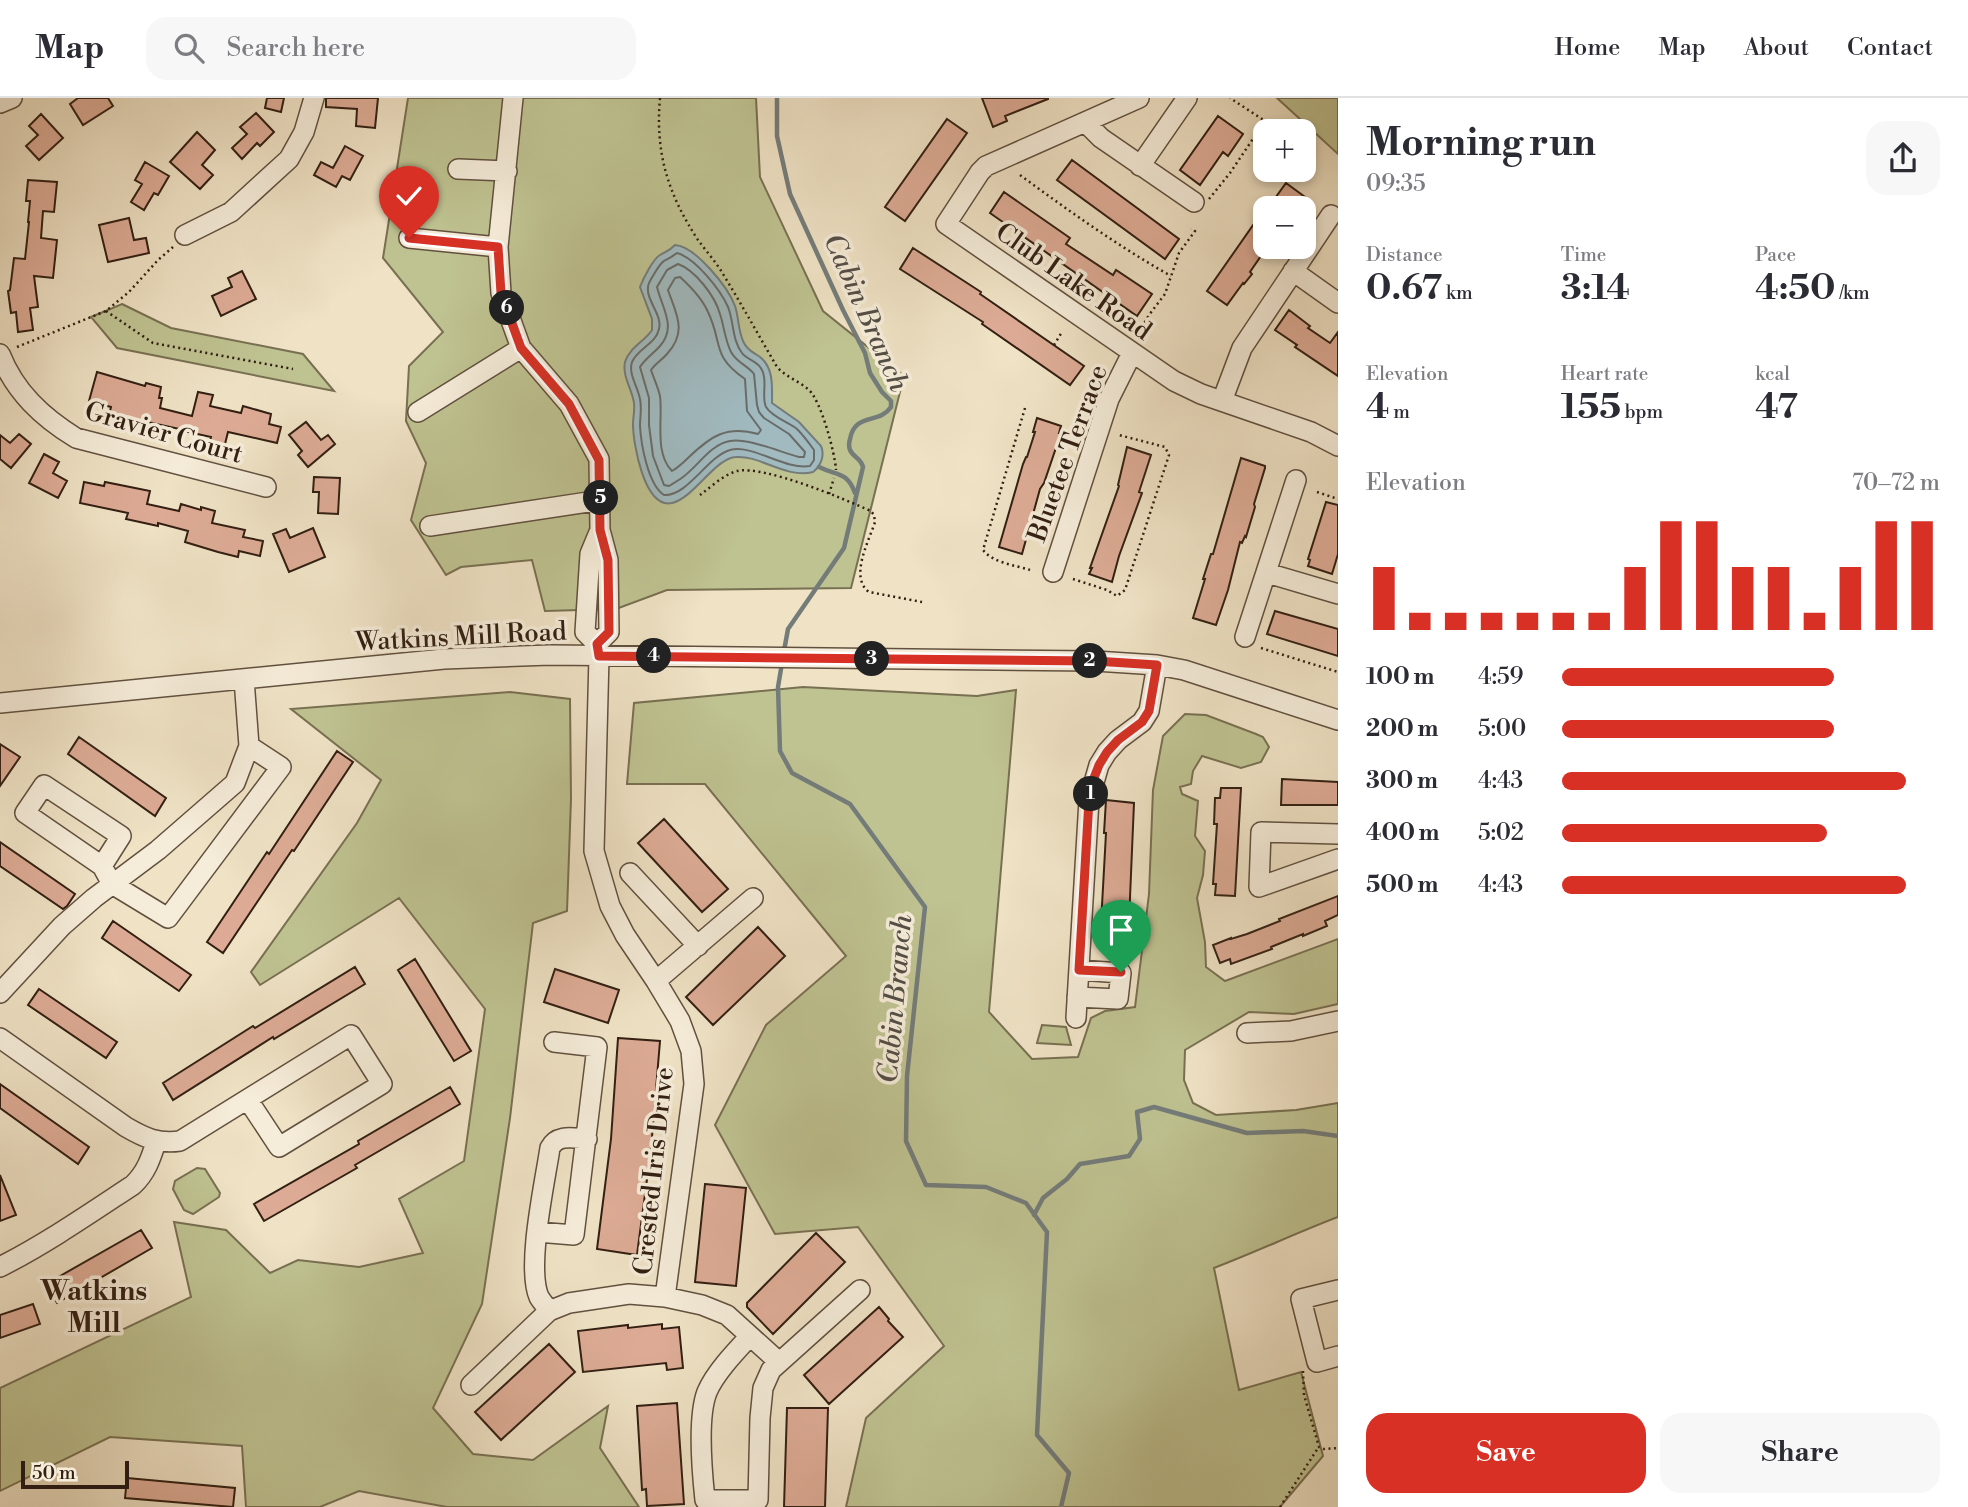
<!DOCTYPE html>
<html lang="en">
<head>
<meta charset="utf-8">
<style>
  :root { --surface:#fff; --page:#f7f7f7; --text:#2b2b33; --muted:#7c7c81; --line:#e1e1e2; --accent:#d93025 }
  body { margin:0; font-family:"Libre Bodoni",serif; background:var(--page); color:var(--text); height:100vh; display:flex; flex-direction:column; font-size:26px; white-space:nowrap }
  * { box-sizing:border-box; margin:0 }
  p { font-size:23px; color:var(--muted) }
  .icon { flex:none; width:38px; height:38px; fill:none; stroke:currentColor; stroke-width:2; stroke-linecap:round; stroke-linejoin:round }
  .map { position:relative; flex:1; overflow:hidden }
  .details { display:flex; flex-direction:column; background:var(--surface); width:630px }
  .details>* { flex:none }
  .buttons { position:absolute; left:1253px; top:21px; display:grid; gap:14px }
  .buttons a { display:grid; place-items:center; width:63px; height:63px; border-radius:14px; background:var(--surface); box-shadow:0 4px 10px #0003; font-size:35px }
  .scale { position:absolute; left:21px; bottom:18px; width:108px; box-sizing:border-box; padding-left:7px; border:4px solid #321f12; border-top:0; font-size:19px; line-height:24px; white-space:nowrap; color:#321f12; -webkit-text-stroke:5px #f5ecd9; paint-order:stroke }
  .pin { position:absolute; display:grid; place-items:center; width:60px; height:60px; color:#fff; margin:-72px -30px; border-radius:50% 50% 50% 0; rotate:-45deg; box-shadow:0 0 7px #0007 }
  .pin .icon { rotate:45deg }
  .km { position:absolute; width:35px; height:35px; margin:-18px; border-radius:50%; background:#222; color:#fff; font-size:19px; line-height:35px; text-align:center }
  .round { display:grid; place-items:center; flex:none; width:74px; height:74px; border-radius:21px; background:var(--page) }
  .head { display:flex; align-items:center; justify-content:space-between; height:119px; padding:0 28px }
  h1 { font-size:38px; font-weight:800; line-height:52px }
  .metrics { display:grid; grid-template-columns:repeat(3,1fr); gap:10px; height:119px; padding:7px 28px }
  .metrics div { display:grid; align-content:center }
  .metrics b { font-size:35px; font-weight:800 }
  .metrics small { font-size:19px; font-weight:400 }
  .metrics p { font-size:19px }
  .chart { height:196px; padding:14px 28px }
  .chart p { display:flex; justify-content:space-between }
  .chart svg { width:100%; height:126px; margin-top:7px; stroke:var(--accent); stroke-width:6 }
  .action { display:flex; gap:14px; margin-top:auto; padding:14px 28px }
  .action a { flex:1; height:80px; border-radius:21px; background:var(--accent); color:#fff; font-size:28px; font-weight:800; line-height:80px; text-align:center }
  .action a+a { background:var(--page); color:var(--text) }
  ul { padding:0 28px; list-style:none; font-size:23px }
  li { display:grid; grid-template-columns:112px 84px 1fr; align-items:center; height:52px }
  li i { height:18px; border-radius:9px; background:var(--accent) }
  header { display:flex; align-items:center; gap:42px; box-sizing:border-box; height:98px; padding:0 35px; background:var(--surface); border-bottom:2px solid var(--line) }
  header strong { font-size:33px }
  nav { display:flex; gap:38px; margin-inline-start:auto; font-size:24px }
  .search { width:490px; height:63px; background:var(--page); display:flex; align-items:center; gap:18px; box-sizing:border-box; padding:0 24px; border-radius:21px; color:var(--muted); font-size:26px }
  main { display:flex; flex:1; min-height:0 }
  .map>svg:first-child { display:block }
</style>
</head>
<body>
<header>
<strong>Map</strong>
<div class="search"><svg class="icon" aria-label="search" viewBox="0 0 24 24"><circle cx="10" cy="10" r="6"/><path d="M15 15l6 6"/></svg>Search here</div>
<nav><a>Home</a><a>Map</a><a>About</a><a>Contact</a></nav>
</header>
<main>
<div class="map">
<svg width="1338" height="1409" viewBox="0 0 1338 1409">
  <rect width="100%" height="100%" fill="#efe2c5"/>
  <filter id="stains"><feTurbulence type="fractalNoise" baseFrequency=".00286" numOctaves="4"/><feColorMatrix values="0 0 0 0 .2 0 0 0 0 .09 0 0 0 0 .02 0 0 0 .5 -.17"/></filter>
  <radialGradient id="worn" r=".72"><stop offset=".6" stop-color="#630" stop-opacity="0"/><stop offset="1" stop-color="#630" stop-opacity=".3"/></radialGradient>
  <!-- green -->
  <path fill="#bfc291" stroke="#787052" stroke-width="2" d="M408,0H756L760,79L823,213L904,278L851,490L667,492L616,511L545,513L532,462L461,469L446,477L411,422L426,365L406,323L409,268L443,234L383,160Z
    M1277,0H1338V56Z
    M122,206L171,230L303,256L334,293L117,250L91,219Z
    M803,589L977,598L1016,592L989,914L1032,961L1078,959L1091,920L1105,913L1135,909L1149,796L1153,692L1163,638L1185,616L1206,617L1256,636L1263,639L1269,649L1261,664L1241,670L1202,658L1193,673L1191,686L1180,689L1182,696L1198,703L1195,738L1205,753L1203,777L1197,800L1205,844L1206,869L1225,883L1338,841V906L1294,916L1249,914L1185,952L1184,982L1193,1005L1216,1017L1296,1012L1338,1005V1119C1296,1135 1256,1154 1214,1170L1239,1292L1301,1274L1323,1358L1280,1409H846L866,1320L944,1248L858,1129L775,1136L715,1027L766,927L846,858L705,686H627L634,605Z
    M510,594L570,601L571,701L567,813L533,825L510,1020L482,1206L433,1310L473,1356L533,1362L608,1308L600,1350L639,1409H447L359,1393L320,1409H246L242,1348L110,1339L0,1393V1290L191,1199L174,1124L226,1132L270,1175L298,1162L359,1169L423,1155L399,1101L464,1063L485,911L399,800L260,887L251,874L357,725L381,682L291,611Z
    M1042,927L1066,929L1071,947L1037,945Z
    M197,1070L205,1071L220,1095L219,1099L193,1116L184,1112L173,1091L175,1083Z"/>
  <!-- water -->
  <path fill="#a0bac0" stroke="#747c7a" stroke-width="2" d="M675,147C695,148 728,189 735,208C739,220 738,234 744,245C748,253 753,254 760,259C774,270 772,289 772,305L799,324L821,348C825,357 821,368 813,374C786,381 760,357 736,359C715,360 694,400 672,405C644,411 633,345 633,326C633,319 635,312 634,305C632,291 622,278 625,264C629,250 645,243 652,232V221L640,189C643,181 653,161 660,157C667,153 668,154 675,147Z"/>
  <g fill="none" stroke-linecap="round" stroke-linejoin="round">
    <!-- shore -->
    <path stroke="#696c69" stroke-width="2" d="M677,155C695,160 720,191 728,209C734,224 732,242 742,255C747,262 758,263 762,272C768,283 761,298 766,309C772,319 788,324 797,331C803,337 809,345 814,352V362L810,368C784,372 753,346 730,352C708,358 687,399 664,397C648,387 641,346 640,328C640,319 642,310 640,301C638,289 628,276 632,264C638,250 656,246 659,231C663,216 643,200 649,185C651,181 660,165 664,163C669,160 672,159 677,155Z
      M678,166C695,172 715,198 720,216C724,228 725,242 731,254C737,265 747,267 754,276L757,307L759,314L764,320L789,336L805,354L804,359H799C780,354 749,340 730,343C711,346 698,368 683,379C679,382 674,385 669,388L664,387L653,358L649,327V300L640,269C646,260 653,256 660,248C677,229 662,210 657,189L667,172Z
      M680,179C691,189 702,200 708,214C723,245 711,258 745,281L747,313L761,332L758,336C727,327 711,338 689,359C684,364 679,369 672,373C654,355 663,321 660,298C658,289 654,281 651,272C656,265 662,262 667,256C688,233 676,216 668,192L675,180Z"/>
    <!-- stream -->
    <path stroke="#747c7a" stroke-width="4.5" d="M777,0V38L790,96L843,212L865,255L870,275L882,294L891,303V309C879,327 855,314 850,341C849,344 849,349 850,352C853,359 861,360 863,369L844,450L788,531L784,553
      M819,369C837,378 847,373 855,395
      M782,565L778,589L780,653L792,675L850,706L925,809L907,978L906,1043L926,1087L986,1089L1026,1105L1047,1134L1037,1337L1069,1375L1061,1409
      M1034,1117L1043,1100L1067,1081L1080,1066L1129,1058L1140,1041L1137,1014L1154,1009L1247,1035L1303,1033L1338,1038"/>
  </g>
  <!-- building -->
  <path fill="#ddab95" stroke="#321f12" stroke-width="2" d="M78,0H108L113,8L83,27L70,6Z
    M267,0H284L281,14L265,10Z
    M326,0H378L375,30L356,28L357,11L326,9Z
    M982,0H1048V1L1005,18L1007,23L993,29Z
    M256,15L274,34L260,48L257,45L242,61L232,50L247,36L240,29Z
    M41,16L63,40L39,62L26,48L38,37L29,28Z
    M1218,18L1243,36L1228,58L1223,54L1200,87L1180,72Z
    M947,21L967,35L905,123L885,109Z
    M197,34L215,52L202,67L213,77L200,91L170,64Z
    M345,48L363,58L350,82L342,78L336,89L314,77L321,64L333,70Z
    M1072,62L1179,141L1165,161L1057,82Z
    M145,64L169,78L158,97L154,95L144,112L131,104L142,86L135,82Z
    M28,82L57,84L54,114L43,113L41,140L57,142L53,180L34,178L38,209L30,210L33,232L18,234L16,214L11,215L8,193L10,192L14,160L25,161L29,124H28L30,103H26Z
    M1286,85L1305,99L1297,110H1268Z
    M1004,94L1070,140L1066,146L1113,177L1116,172L1152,196L1137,218L990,115Z
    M1265,110V152L1250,174L1252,176L1244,186L1243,185L1227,207L1207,193Z
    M129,120L134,142L146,140L149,155L108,164L99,127Z
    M913,150L981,194L980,196L1084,268L1070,287L982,226L983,224L900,171Z
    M242,173L256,201L221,218L212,198L232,189L228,180Z
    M1289,212L1310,228L1308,230L1330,245L1338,234V278L1295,249L1297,247L1275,232Z
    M97,274L145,288L146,285L161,289L159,300H162L160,310L192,318L198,294L213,297L210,308L241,315L243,308L271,316L269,326L281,329L277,345L228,334L223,354L208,350L211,339L188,334L189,333L124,319L122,325L108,321L111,309L89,303Z
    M1037,320L1061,328L1059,335H1061L1044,385L1040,391L1022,456L999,449L1023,366L1026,359H1027L1035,334H1033Z
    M306,324L321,342L328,337L335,346L308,369L298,357L302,353L289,337Z
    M19,336L31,346L11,370L0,361V337L10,345Z
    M1127,349L1151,357L1139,394L1142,395L1119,458L1112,484L1089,476L1092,470H1090L1119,388L1118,387Z
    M44,356L59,364L53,375L67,383L58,400L29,385Z
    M1241,360L1265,368V370L1254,406L1255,409L1246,439L1245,438L1242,445L1240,444L1228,492L1216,527L1193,520L1205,481H1203L1211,456H1213Z
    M314,379L340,380L338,416L318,415L319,394H313Z
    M84,384L104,388L105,384L150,393L147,406L179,413L181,406L201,412V409L215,413L212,425L245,432L243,439L263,443L260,458L239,453L238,459L218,454L185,444L188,433L158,425V428L126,421L128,415L80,405Z
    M1326,404L1338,407V456L1332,476L1308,468L1310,462L1308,461Z
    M313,430L325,459L289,474L273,436L286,431L290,440Z
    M1275,513L1338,531V558L1267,536Z
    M79,639L166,700L155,718L68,656Z
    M0,646L20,659L0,688Z
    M337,653L353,664L294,753L292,752L223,855L207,844L267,754L269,756Z
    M1282,681L1338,684V707H1281Z
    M1221,690H1241L1235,798L1215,797L1216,786H1213L1217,726H1214L1215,700H1220Z
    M1106,702L1134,705L1128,847L1100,844L1106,735H1104Z
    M664,721L728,791L702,814L638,745Z
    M0,744L75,796L67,808L63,811L0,768Z
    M1338,798V817L1325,823L1327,828L1303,838V836L1271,849L1272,851L1231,866L1230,861L1220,865L1213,847L1231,840V841L1247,836L1280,823L1279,821Z
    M113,823L191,877L179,893L102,840Z
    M758,829L785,858L713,927L686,899Z
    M415,861L471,953L454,963L398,872Z
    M355,869L365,886L274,941L273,939L173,1002L163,985L253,928L255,930Z
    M555,871L619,892L608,925L544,904Z
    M39,891L117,944L106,960L28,907Z
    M618,940L660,943L651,1051L637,1157L597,1151L611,1041Z
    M0,986L89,1049L78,1066L0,1010Z
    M450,989L460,1006L355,1067L357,1070L264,1123L254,1106L359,1046L358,1043Z
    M0,1077L16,1117L0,1123Z
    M705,1086L746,1090L736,1188L695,1184Z
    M141,1132L152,1150L57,1205L46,1186Z
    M816,1135L845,1164L773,1236L747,1209V1205Z
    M33,1206L40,1226L0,1240V1217Z
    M879,1209L889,1221L888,1223L903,1239L829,1306L804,1277Z
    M662,1226V1231L679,1229L683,1270L667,1272L666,1265L583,1274L578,1233L628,1227V1230Z
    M549,1246L575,1274L501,1342L475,1314Z
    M677,1305L684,1406L647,1408L646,1391L642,1392L637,1308Z
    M787,1310H828L825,1409H784Z
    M127,1380L235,1390L233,1409L125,1400Z"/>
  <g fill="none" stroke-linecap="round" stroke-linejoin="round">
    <!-- minor casing -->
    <g stroke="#61503f" stroke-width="22">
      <path id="minor" d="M513,0L498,149L501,195L521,250L569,306L599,361L600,432
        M1139,0L986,68L980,74L946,126L1174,283L1201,296L1311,334L1338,348
        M0,5L12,0
        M1085,24L1101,40L1194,104
        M1140,68L1187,0
        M458,71L507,73
        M185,137L231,114L289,61L304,34L314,0
        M409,140L498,149
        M1293,173L1338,205
        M0,256C15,294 42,319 76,340L266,389
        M1222,303L1242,250L1331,117
        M418,314L521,250
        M430,428L601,402
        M1053,474L1109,301L1132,255
        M1267,475L1338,496
        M1245,539L1296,382
        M597,546L609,534L608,462L600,432L590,456L585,534L597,546L599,558L594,753L610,808L625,837L656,883L680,923L691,953L694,986L665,1199
        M0,605L444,561L550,557L1095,563L1157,567L1184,572L1338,622
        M1338,736L1261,734L1259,789L1338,761
        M102,768L121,738L44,687L25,715L102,768L112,786L168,820L281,669L249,648
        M630,775L698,848
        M656,883L753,800
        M0,895L62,828L94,800L158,752L235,685L249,648L244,581
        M1077,899L1118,901L1121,875L1079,872
        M1076,920L1089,702L1099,667L1107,654L1118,642L1142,624L1149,613L1157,567
        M1247,935L1291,933L1338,923
        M0,940L126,1029C145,1040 158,1046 180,1043L351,937L382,986L279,1049L248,1002
        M537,1134L574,1137L597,949L554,944
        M0,1169C47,1145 89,1116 133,1087C146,1075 151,1060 156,1044
        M1338,1192L1301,1201L1317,1264L1338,1258
        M549,1213C546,1208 542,1204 539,1199C526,1169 545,1084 550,1050C557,1036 573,1040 587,1041
        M750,1238C736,1253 715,1275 707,1294C697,1320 702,1374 705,1402H758L760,1320L763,1290L771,1272L860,1192
        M471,1287L549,1213L569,1205L629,1196L665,1199L702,1207L727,1217L779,1264"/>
    </g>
    <!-- path -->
    <path stroke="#321f12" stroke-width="2.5" stroke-dasharray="2 3.5" stroke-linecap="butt" d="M660,0C655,55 668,96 698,142C706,153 716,164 723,176C742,207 759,238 777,269C786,279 799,283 809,292C821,303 835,355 836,372
      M1020,77C1069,113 1118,148 1171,178
      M1209,101L1230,75L1265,23L1230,0
      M106,213L153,245L293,271
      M1139,234L1149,217L1165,196L1179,155L1195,133L1191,131
      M1054,247L1062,234
      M17,249L106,213L129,194L158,162L173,149
      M1025,310L983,452C993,465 1015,467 1030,472
      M1317,394L1338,401
      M829,396L834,380
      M700,397C711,389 723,377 737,373C764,367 844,401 871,413L874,417L875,424C869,443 849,479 869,494L922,504
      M1027,439L1040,442
      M1073,481L1107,492L1117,498L1125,492L1169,357L1165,349L1119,337
      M1261,550L1338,574
      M1303,1273L1304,1297L1319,1349L1324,1351L1338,1350
      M1280,1409L1318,1350"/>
    <!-- minor -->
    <use href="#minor" stroke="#f5ecd9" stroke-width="19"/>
  </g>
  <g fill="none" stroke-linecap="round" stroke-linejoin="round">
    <!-- route casing -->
    <g stroke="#fff" stroke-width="14">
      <path id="route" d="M409,140L498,149L501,195L521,250L569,306L599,362L600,432L608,462L609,534L597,546L599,558L1095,563L1157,567L1149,613L1142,624L1118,642L1107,654L1099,667L1094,680L1089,702L1079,872L1121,874"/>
    </g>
    <!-- route -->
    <use href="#route" stroke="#d93025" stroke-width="9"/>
  </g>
  <g text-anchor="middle" stroke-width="7" stroke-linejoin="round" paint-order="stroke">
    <!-- street labels -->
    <g font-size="26" fill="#321f12" stroke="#f5ecd9">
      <text transform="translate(1074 183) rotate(35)" y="9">Club Lake Road</text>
      <text transform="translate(164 334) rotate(16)" y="9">Gravier Court</text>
      <text transform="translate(1067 355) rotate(-70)" y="9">Bluetee Terrace</text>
      <text transform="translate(461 538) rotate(-3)" y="9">Watkins Mill Road</text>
      <text transform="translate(653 1073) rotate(-84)" y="9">Crested Iris Drive</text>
    </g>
    <!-- water labels -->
    <g font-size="28" font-style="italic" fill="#534e46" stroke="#f5ecd9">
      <text transform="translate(867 214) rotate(66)" y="10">Cabin Branch</text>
      <text transform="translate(894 901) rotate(-85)" y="10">Cabin Branch</text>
    </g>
    <!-- neighbourhood labels -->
    <g font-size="28" font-weight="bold" fill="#321f12" stroke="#f5ecd9">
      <text x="94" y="1202">Watkins<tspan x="94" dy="32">Mill</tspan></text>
    </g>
  </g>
  <rect width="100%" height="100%" filter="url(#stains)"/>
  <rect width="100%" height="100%" fill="url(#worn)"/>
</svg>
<div class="buttons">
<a>+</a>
<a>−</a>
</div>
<div class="scale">50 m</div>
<div class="pin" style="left:1121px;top:874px;background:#1e9e55"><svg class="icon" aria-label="arrive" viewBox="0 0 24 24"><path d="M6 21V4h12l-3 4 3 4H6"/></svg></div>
<div class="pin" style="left:409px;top:140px;background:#d93025"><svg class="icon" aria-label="check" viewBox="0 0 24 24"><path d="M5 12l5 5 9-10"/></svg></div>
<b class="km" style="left:1091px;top:696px">1</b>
<b class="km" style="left:1090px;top:563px">2</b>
<b class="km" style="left:872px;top:561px">3</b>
<b class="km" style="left:654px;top:558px">4</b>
<b class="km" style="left:601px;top:400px">5</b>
<b class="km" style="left:507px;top:210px">6</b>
</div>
<section class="details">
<div class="head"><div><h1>Morning run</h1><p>09:35</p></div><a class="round"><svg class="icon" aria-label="share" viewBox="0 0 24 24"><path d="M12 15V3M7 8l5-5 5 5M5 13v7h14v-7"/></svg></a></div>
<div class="metrics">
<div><p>Distance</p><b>0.67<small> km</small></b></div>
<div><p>Time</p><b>3:14</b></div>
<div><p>Pace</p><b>4:50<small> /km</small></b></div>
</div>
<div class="metrics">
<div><p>Elevation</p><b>4<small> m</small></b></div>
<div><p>Heart rate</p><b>155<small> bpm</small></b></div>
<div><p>kcal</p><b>47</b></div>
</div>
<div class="chart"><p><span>Elevation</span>70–72 m</p>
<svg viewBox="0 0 160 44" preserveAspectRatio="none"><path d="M5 44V22M15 44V38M25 44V38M35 44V38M45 44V38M55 44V38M65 44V38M75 44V22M85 44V6M95 44V6M105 44V22M115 44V22M125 44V38M135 44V22M145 44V6M155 44V6"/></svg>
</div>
<ul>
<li><b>100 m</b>4:59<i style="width:72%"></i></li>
<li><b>200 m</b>5:00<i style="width:72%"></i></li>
<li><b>300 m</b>4:43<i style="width:91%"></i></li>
<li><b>400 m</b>5:02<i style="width:70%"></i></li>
<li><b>500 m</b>4:43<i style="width:91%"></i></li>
</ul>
<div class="action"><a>Save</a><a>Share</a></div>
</section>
</main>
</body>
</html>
